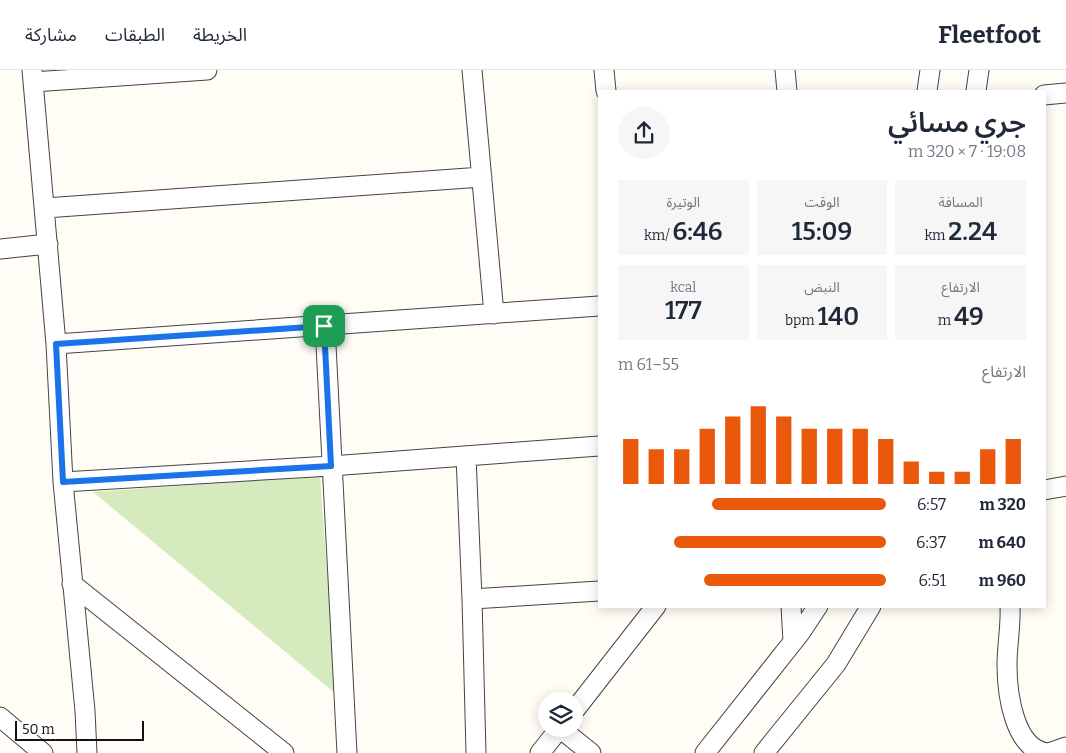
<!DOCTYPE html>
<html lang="ar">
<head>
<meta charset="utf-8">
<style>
  :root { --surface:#fff; --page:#f6f6f7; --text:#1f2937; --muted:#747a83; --line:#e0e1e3; --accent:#ea580c }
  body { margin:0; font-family:Bitter,"Noto Sans Arabic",serif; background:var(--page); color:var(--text); direction:rtl; height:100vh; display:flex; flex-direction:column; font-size:19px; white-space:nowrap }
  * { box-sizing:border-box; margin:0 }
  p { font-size:16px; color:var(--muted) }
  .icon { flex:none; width:28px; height:28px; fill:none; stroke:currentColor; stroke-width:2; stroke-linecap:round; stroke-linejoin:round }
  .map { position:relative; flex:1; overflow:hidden; direction:ltr }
  .panel { position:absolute; left:598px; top:20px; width:448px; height:518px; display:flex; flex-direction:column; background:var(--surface); border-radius:0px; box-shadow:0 2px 12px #0003; direction:rtl }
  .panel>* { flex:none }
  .tools { position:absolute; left:538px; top:622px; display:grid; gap:10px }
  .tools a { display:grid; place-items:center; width:45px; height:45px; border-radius:50%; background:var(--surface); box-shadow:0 2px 12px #0003; font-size:25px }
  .scale { position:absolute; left:15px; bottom:12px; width:129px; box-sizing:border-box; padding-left:5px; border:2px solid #111; border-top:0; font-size:14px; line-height:18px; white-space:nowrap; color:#111; -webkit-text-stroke:4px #fff; paint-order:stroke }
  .pin { position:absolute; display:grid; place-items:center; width:42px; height:42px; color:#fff; margin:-21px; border-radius:10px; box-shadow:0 2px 8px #0006 }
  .round { display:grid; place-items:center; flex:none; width:52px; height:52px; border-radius:26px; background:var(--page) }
  .overview { display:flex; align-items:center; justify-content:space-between; height:85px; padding:0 20px }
  h1 { font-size:28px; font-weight:600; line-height:38px }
  .metrics { display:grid; grid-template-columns:repeat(3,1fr); gap:8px; height:85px; padding:5px 20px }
  .metrics div { display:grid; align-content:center; border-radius:0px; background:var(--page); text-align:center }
  .metrics b { font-size:25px; font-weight:600 }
  .metrics small { font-size:14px; font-weight:400 }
  .metrics p { font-size:14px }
  .chart { height:140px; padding:10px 20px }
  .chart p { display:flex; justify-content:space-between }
  .chart svg { width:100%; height:90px; margin-top:5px; stroke:var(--accent); stroke-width:6 }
  ul { padding:0 20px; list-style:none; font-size:16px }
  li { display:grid; grid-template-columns:80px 60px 1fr; align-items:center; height:38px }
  li i { height:12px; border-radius:6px; background:var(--accent) }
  header { display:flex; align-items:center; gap:30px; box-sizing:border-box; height:70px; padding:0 25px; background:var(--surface); border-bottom:1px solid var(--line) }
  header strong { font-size:24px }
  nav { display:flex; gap:28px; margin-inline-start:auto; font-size:18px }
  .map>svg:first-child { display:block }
</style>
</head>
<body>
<header>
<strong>Fleetfoot</strong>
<nav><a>الخريطة</a><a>الطبقات</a><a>مشاركة</a></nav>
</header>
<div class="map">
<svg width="1066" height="683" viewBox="0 0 1066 683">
  <rect width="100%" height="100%" fill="#fffdf5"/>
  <!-- green -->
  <path fill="#d5ebbd" d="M320,406L336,624L93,422Z"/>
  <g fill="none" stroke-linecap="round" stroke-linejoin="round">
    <!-- minor casing -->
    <g stroke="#444" stroke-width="21">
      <path id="minor" d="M32,0L56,274L63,412L85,641L87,683
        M472,0L494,244
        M604,0L606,21
        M785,0L787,21
        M33,12L207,0
        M927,21L930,0
        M976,21L979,0
        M1044,25L1066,23
        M45,138L482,107
        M0,179L48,174
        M325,256L347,683
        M56,274L599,236
        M466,386L472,529L476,683
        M63,412L331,396L599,376
        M1044,420L1066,416
        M72,514L284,683
        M472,529L599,521
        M791,536L793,572
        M1010,536C1011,556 1007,575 1007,595C1007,623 1014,680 1048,683
        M574,641L656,536
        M0,647L43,683
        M561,659L591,683
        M540,683L559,659
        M705,683L800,563L818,536
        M764,683L836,594L871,536
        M1049,683L1066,677"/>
    </g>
    <!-- minor -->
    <use href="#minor" stroke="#fff" stroke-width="19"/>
  </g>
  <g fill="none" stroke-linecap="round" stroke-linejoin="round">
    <!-- route casing -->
    <g stroke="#fff" stroke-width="10">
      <path id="route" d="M324,256L331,396L63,412L56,274Z"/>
    </g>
    <!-- route -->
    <use href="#route" stroke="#1a73e8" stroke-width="6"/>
  </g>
</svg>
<div class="tools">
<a><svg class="icon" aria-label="layers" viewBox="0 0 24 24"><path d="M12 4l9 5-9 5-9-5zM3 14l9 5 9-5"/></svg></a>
</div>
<div class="scale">50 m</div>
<div class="pin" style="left:324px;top:256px;background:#1e9e55"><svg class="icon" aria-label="arrive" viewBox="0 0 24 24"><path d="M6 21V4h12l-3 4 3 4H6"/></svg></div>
<section class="panel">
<div class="overview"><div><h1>جري مسائي</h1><p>19:08 · 7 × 320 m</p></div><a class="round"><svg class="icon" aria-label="share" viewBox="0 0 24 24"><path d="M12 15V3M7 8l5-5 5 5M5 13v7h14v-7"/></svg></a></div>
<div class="metrics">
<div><p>المسافة</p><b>2.24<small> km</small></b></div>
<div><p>الوقت</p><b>15:09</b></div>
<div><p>الوتيرة</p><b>6:46<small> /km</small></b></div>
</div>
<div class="metrics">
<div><p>الارتفاع</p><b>49<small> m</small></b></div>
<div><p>النبض</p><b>140<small> bpm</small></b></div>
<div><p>kcal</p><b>177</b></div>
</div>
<div class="chart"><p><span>الارتفاع</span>55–61 m</p>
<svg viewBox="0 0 160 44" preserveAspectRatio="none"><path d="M5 44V22M15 44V27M25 44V27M35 44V17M45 44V11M55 44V6M65 44V11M75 44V17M85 44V17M95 44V17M105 44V22M115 44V33M125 44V38M135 44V38M145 44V27M155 44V22"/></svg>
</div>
<ul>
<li><b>320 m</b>6:57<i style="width:65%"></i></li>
<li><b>640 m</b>6:37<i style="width:79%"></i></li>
<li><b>960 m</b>6:51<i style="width:68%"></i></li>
</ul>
</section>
</div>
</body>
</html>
